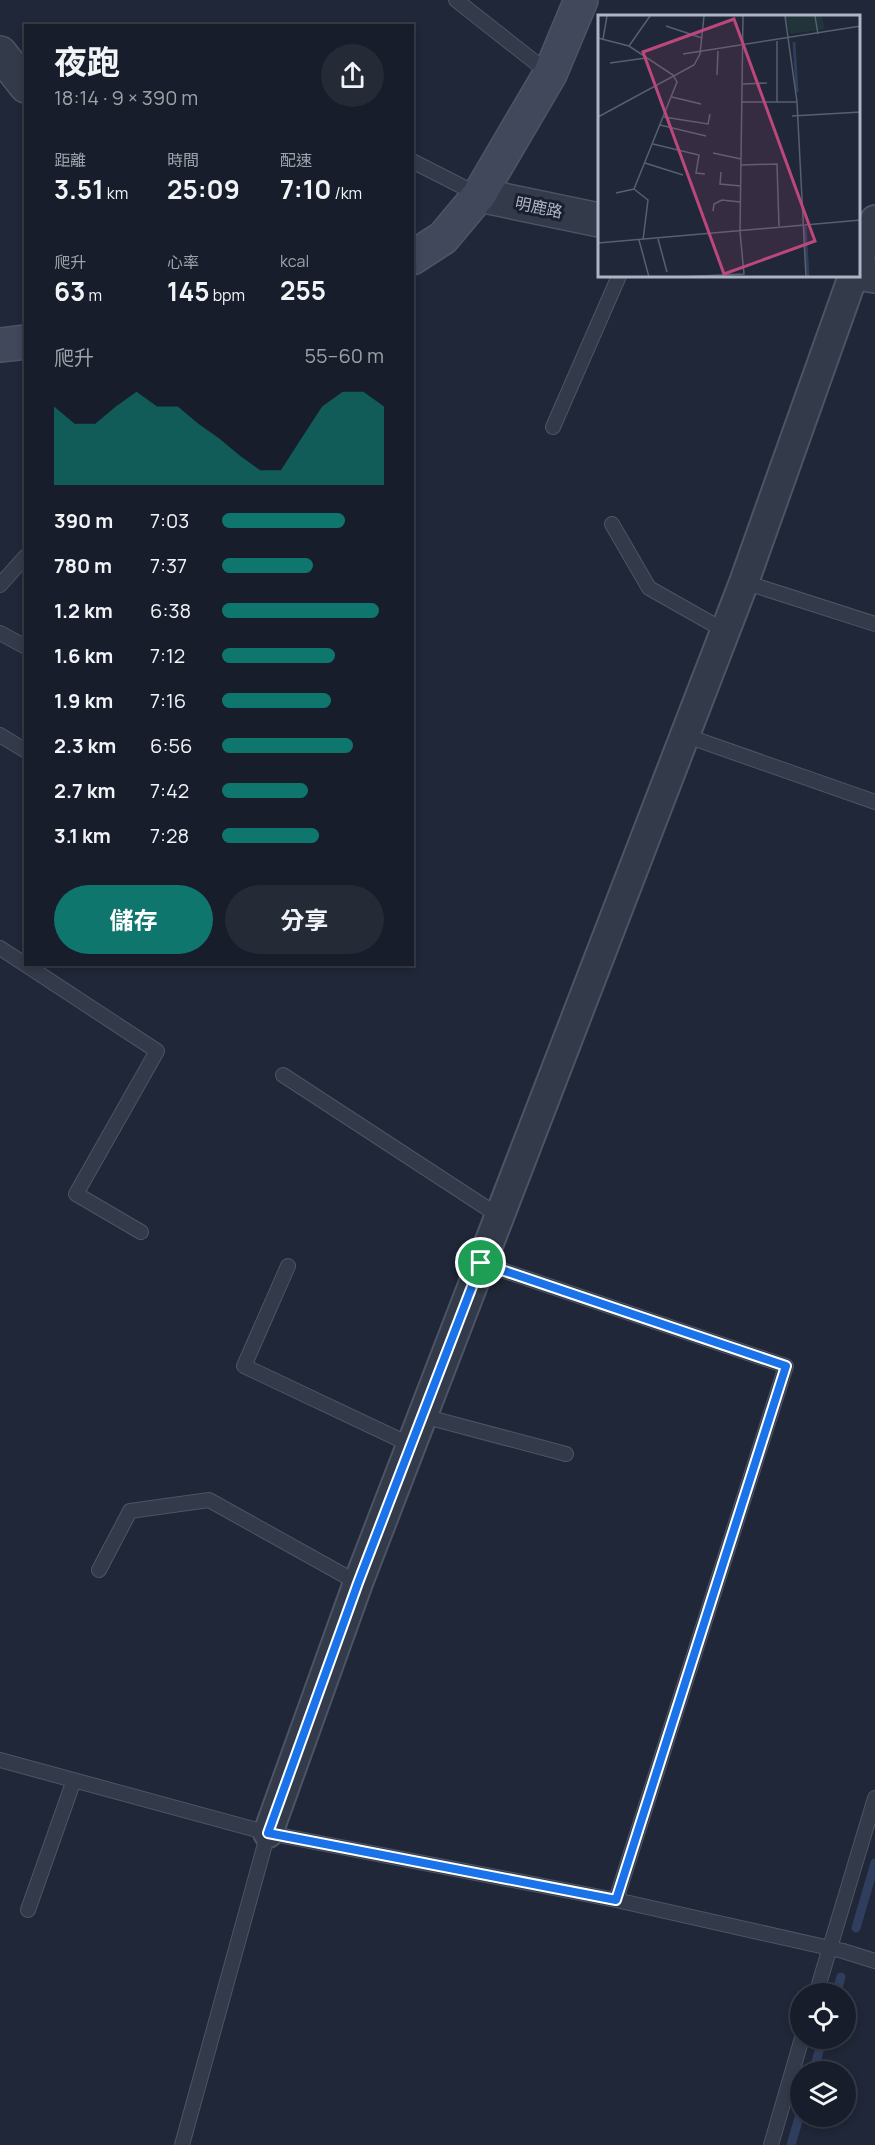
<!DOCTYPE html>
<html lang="zh-TW">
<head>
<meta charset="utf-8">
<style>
  :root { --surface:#171d2a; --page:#242a36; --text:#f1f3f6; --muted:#9ea2a8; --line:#363b47; --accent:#0f766e }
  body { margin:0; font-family:Manrope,"Noto Sans TC",sans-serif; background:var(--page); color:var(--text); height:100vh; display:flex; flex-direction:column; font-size:22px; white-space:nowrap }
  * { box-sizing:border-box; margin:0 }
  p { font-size:20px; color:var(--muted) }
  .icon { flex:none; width:33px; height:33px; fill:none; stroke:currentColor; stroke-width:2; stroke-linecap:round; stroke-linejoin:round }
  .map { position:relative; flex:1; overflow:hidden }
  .details { position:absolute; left:24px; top:24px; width:390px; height:942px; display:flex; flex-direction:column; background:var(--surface); border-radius:0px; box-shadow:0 3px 9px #0003,0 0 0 2px var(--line) }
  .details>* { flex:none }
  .tools { position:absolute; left:790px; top:1983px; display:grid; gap:12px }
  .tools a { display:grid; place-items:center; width:66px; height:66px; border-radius:50%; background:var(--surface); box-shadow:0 3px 9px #0003,0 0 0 2px var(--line); font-size:30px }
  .pin { position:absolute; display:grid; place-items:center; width:51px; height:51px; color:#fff; margin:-26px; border:3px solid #fff; border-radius:50%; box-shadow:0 2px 6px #0007 }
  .round { display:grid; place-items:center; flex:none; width:63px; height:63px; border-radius:32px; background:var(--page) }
  .overview { display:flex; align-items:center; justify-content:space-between; height:102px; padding:0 30px }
  h1 { font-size:33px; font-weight:700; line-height:45px }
  .figures { display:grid; grid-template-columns:repeat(3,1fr); gap:9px; height:102px; padding:6px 30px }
  .figures div { display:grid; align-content:center }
  .figures b { font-size:26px; font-weight:700 }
  .figures small { font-size:16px; font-weight:400 }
  .figures p { font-size:16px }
  .chart { height:168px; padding:12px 30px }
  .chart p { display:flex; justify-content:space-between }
  .chart svg { width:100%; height:108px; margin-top:6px; fill:var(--accent); opacity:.7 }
  .primary-button { display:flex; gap:12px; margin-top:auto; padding:12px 30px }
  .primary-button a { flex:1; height:69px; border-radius:36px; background:var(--accent); color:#fff; font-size:24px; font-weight:700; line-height:69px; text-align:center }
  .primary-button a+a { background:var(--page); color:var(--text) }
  ul { padding:0 30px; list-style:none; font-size:20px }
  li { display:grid; grid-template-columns:96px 72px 1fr; align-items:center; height:45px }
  li i { height:15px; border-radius:8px; background:var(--accent) }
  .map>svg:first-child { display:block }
</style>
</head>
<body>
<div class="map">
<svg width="875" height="2145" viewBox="0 0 875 2145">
  <rect width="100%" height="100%" fill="#1f2738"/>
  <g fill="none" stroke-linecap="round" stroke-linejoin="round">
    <!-- stream -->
    <path stroke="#303e5e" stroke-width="9" d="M856,1928L875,1863
      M836,1994L841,1977
      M813,2072L823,2038
      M791,2145L801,2111"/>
    <!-- service casing -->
    <g stroke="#4d5464" stroke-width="16">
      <path id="service" d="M456,0L550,74
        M412,161L479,195
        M553,427L619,276
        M612,524L649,588L725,631
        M744,582L875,624
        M0,585L26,556
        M0,633L26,647
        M0,735L26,751
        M684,735L875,802
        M0,948L157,1051L76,1194L141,1232
        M283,1075L499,1216
        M481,1263L786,1366L616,1900
        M288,1266L244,1366L411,1445
        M423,1416L566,1454
        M99,1570L130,1511L209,1500L358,1583
        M0,1760L268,1833L616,1900L843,1951L875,1961
        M28,1910L74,1780
        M816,1994L875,1798
        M182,2145L268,1833
        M771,2145L802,2038"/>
    </g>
    <!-- minor casing -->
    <g stroke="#4d5464" stroke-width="32">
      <path id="minor" d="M858,261L875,220
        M268,1833L358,1583L744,582L853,276"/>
    </g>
    <!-- tertiary casing -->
    <g stroke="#4d5464" stroke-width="36">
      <path id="tertiary" d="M0,53L26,86
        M479,195L599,220
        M858,273L875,276"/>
    </g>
    <!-- secondary casing -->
    <g stroke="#4d5464" stroke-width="36">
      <path id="secondary" d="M412,258L443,238L479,195L550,74L581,0
        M0,345L26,342"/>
    </g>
    <!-- service -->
    <use href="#service" stroke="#333a49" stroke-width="14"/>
    <!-- minor -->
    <use href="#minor" stroke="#333a49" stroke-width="28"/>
    <!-- tertiary -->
    <use href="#tertiary" stroke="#333a49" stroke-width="33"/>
    <!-- secondary -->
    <use href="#secondary" stroke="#41485c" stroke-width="33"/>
  </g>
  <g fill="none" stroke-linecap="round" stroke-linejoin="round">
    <!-- route casing -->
    <g stroke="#fff" stroke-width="12">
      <path id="route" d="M481,1263L786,1366L616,1900L268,1833L358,1583Z"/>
    </g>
    <!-- route -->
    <use href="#route" stroke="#1a73e8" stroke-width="8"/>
  </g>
  <g text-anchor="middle" stroke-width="6" stroke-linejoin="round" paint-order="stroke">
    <!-- street labels -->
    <g font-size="16" fill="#adb4c6" stroke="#191f2d">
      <text transform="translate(539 207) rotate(12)" y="6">明鹿路</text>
    </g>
  </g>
  <!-- overview -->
  <g transform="translate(598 15)">
    <rect width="262" height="262" fill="#1f2738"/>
    <path d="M187,1H224L227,14L192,19Z" fill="#213439"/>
    <path fill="none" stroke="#303e5e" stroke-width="3" d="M196,27L199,77M207,211L210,262"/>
    <path fill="none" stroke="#585f71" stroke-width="1.5" d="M187,1L199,87M217,1L220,19M68,11L104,23M0,23L31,31L75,60L79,67L36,174L50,185L45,225M5,24L9,1M179,26V87H199L208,262M31,31L52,1M85,39L263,11M12,48L48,43M119,60L120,36M145,69L169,68M74,82L103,89M144,87H179M194,101L263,97M0,102L96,50L102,39L106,1M66,102L110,109L112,99M62,110L108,121M55,129L101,140L98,158L107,159M115,138L143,144M47,148L85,160M143,150L179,149L181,211M123,157L122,169L143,171M18,178L36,174M115,196L116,189L124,185L142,187M60,224L69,257M41,225L51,262M0,228L263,205M80,262L146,259L142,217L145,1"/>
    <path fill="#bc477b" fill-opacity="0.15" stroke="#bc477b" stroke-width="3" d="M136,4L217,226L126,259L45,37Z"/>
    <rect width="262" height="262" fill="none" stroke="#adb4c6" stroke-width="3"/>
  </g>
</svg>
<div class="tools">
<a><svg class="icon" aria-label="locate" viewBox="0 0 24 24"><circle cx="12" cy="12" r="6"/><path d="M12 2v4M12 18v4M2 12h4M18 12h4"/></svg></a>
<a><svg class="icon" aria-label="layers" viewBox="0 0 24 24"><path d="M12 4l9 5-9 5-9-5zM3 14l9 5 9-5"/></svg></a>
</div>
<div class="pin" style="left:481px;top:1263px;background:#1e9e55"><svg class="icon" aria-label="arrive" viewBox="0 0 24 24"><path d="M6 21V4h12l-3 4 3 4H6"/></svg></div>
<section class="details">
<div class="overview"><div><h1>夜跑</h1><p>18:14 · 9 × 390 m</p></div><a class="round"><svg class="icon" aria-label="share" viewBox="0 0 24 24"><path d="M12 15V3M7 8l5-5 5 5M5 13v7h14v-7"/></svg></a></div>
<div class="figures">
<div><p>距離</p><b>3.51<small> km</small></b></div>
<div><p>時間</p><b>25:09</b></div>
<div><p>配速</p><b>7:10<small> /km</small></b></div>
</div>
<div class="figures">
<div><p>爬升</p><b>63<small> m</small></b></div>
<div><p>心率</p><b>145<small> bpm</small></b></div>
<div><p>kcal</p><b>255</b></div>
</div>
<div class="chart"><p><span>爬升</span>55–60 m</p>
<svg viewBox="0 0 160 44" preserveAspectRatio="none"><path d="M0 44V12L10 19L20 19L30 12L40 6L50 12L60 12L70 19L80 25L90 32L100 38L110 38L120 25L130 12L140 6L150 6L160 12V44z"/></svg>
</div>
<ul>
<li><b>390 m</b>7:03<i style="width:76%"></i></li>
<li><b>780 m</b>7:37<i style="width:56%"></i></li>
<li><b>1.2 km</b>6:38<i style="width:97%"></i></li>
<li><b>1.6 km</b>7:12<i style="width:70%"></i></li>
<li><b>1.9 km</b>7:16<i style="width:67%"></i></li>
<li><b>2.3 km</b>6:56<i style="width:81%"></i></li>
<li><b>2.7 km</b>7:42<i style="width:53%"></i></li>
<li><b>3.1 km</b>7:28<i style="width:60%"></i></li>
</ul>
<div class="primary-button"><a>儲存</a><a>分享</a></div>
</section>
</div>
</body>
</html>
